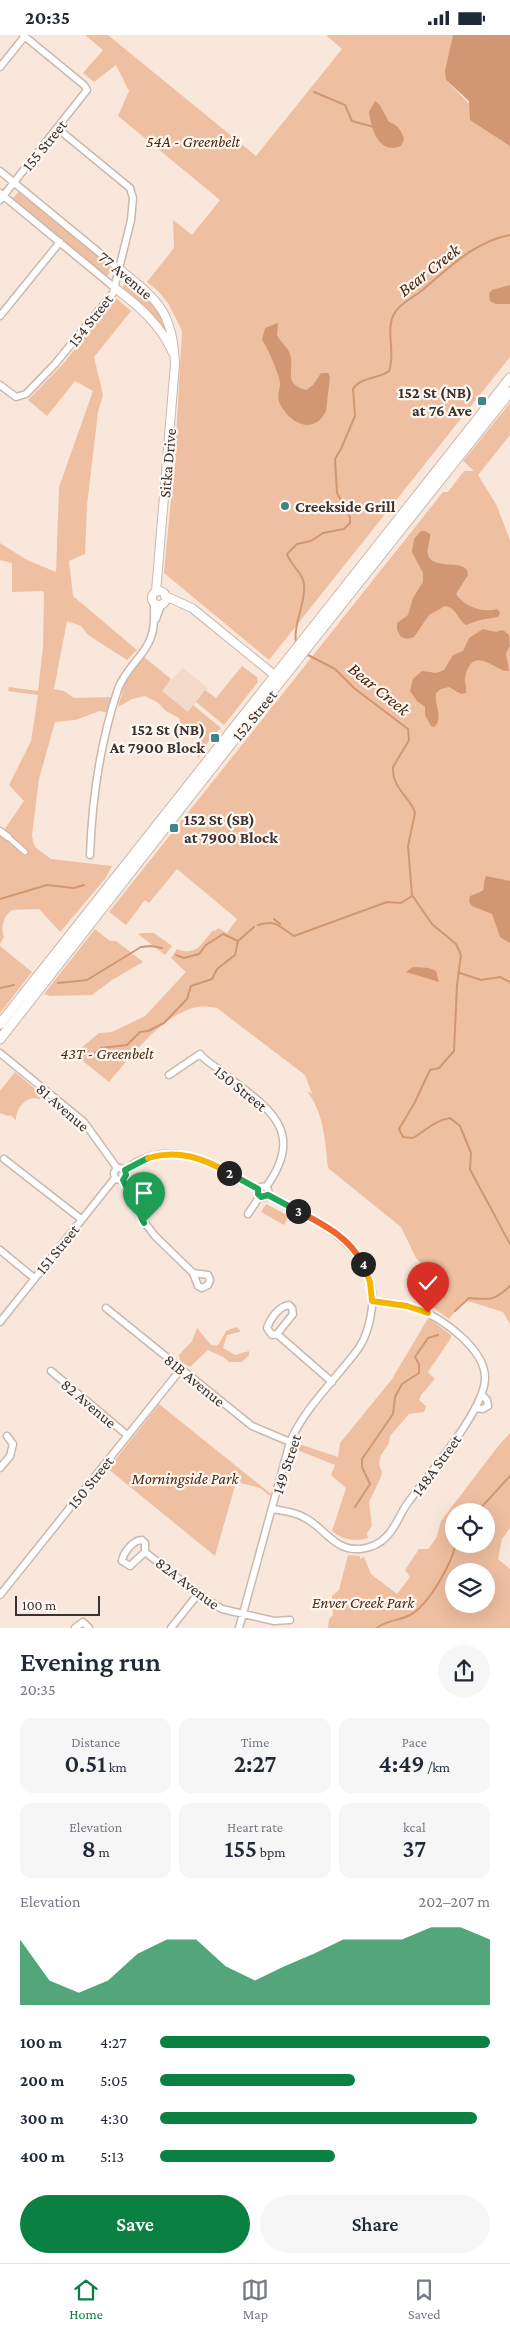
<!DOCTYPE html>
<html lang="en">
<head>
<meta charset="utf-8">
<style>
  :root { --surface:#fff; --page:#f6f6f7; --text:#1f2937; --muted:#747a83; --line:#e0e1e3; --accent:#0b8043 }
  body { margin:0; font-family:"Crimson Pro",serif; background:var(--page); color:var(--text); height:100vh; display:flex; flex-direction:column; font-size:19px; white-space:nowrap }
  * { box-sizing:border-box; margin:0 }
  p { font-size:16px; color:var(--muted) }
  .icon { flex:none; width:28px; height:28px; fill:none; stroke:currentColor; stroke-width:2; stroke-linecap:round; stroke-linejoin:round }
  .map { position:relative; height:1593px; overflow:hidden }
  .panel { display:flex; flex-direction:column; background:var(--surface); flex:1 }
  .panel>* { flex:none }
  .fabs { position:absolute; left:445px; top:1468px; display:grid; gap:10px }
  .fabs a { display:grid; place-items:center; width:50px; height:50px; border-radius:50%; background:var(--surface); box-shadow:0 5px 20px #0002; font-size:25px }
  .scale { position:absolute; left:15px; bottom:12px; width:85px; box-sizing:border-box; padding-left:5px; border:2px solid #3a322e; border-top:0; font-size:14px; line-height:18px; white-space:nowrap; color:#3a322e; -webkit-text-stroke:4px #fff7f2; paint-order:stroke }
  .pin { position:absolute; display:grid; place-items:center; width:42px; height:42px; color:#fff; margin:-51px -21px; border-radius:50% 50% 50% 0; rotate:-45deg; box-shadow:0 0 5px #0007 }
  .pin .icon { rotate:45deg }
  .km { position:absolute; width:25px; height:25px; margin:-12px; border-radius:50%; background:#222; color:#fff; font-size:14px; line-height:25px; text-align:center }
  .round { display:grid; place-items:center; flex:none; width:52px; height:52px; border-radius:26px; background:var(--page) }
  .summary { display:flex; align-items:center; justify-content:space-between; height:85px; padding:0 20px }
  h1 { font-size:28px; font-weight:600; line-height:38px }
  .figures { display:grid; grid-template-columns:repeat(3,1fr); gap:8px; height:85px; padding:5px 20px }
  .figures div { display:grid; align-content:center; border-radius:12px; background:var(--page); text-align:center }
  .figures b { font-size:25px; font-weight:600 }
  .figures small { font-size:14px; font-weight:400 }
  .figures p { font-size:14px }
  .chart { height:140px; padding:10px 20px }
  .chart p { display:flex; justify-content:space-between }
  .chart svg { width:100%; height:90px; margin-top:5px; fill:var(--accent); opacity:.7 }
  .cta { display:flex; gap:10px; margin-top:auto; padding:10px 20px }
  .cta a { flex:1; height:58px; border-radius:30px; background:var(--accent); color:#fff; font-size:20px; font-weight:600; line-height:58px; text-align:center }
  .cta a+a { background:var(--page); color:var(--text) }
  ul { padding:0 20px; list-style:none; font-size:16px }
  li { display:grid; grid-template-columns:80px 60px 1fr; align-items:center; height:38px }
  li i { height:12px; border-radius:6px; background:var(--accent) }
  .status { display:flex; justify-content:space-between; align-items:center; height:35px; padding:0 25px; background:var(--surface); direction:ltr }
  .status svg { height:14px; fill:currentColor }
  .tabs { display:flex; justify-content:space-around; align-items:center; height:70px; border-top:1px solid var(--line); background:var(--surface); font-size:14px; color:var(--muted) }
  .tabs a { display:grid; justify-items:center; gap:2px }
  .tabs .current { color:var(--accent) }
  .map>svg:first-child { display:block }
</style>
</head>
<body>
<div class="status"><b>20:35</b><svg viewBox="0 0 49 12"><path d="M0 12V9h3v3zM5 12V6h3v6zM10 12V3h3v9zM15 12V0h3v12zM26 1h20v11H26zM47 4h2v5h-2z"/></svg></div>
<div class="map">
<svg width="510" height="1593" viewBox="0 0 510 1593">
  <rect width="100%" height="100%" fill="#fae7db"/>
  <!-- built -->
  <path fill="#f4daca" d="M183,633L208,653L188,677L161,656Z"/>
  <!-- green -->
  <path fill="#efbfa1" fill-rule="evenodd" d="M85,0H108L256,121L342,14L326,0H453L446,45L510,111V322L269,625L164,538L175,422L182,296L168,268L159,257L147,247L174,213L173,185L192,200L220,165L118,81L129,56L116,30L94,47L83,38L103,15Z
    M20,155L114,233L106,242L12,165Z
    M126,242L161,276L171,308L152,280L122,256Z
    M116,263L131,276L94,322L103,360L98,377L87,470L85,519L69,526L73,561L137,615L127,625L88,600L81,591L67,586L54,654L64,656L74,663L113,662L108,678L100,676L75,685L55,687L39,744L32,800L33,807L36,813L51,824L112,831L105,844L60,897L39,874L12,875C4,880 0,893 4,902L0,909V792L4,795L24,766L9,750L31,706L38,660L8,656L9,652L38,656L43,612L44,558L42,556L12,557V528L0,525V508L27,525L56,537L59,452L93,356L75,346L47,381L28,365L62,330Z
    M510,368V400L478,440L496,469L510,505V1289L503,1277L465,1265L449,1284L431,1271L442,1249L416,1223L401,1192L328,1133C325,1106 324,1078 307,1056L312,1059L305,1040L217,973C211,972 203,971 197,972C163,979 131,1021 109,1047L74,1019L99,998L112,997L145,981L186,937L171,923L177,914C196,922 202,908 213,895L215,896L218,893L227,898L237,884L177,834L149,868L145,865L126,890L109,877L443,457H448L464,436H474L463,426Z
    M144,622L171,644L162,656L188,677L193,670L221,693C211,703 204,711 198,725L197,715L202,696L181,689L179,683L166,676L157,667L145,661L132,664L118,672L126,644Z
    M242,631L257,642L258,647L224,690L196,667L205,655L216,663Z
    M95,894L110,906H116L143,927L112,945L92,960L50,961L44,959Z
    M143,898H154L172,911L165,920L138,899Z
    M0,911L32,937L0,978Z
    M15,1037L42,1060L40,1064C27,1060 16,1072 16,1085L10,1080L8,1081L0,1078V1056Z
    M266,1169L289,1181L284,1190L261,1177Z
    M430,1284L451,1300V1303L428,1337L435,1344L421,1360L419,1365L426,1371L424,1377L409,1379L390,1401L389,1408L381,1420L379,1429L382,1437L381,1442L369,1467L372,1491L367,1498L368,1503C355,1507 343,1505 332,1496L346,1453L331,1440L335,1430L297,1415L299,1409L338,1422L340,1408L392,1344L427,1285Z
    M236,1292L240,1295V1297L227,1300L223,1313L235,1320L249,1316V1320L242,1327H229L223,1322L208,1315L190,1332L180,1326L179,1320L192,1306L197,1293L211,1310L216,1311L219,1309L226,1296Z
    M159,1369L271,1459L270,1461L260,1453L236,1447L215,1521L108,1434Z
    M510,1398V1493L502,1504L498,1524L510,1534V1593H328L329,1584L333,1580L332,1561L339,1555L348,1520L360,1521V1524L364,1522L371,1539L397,1559L410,1542L405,1535L419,1514H428C438,1502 437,1501 441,1486L499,1410ZM454,1476H486V1509H454ZM454,1536H486V1569H454Z"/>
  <!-- water -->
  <path fill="#d09772" d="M453,0H510V111L470,85L469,66L446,45L445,36Z
    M375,66L380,70L389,87C398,90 401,95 404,104L401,111C379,120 371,94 369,77Z
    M510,250V269H496L490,266L489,259L492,255Z
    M278,288L277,300C280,307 288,312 290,319C295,335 282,349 306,355L313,350L321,338H328L330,342L326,376C313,402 288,387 279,367C277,360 280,354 280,348C280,341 267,311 262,305L265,293Z
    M421,496H425L430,499C431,508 424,515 430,524C443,534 458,525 467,535L468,540L456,559C465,572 482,578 497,574L500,578L498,582L480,585L466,590C457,584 457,573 445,571L429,580L414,602L407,604L401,602L397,595V588L408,580L413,563L423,547V538L412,517L414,504Z
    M483,594L496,597L503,595L509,600L510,611L506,618L509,636C497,638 473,607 465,642C464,647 467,652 466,658L461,659L449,652L441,654L436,658C434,670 444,684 434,692L431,691L425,680V672L417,666L410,656L413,644L422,636L436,638L444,635L453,620L463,616L469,603Z
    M486,841L510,846V908L500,902L492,879L472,871L469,867L470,861C491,853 480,857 486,841Z
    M413,932L429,933L436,936L439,947L406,937Z"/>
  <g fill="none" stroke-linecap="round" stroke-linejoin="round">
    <!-- stream -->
    <path stroke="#d09772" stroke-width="2" d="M314,57L345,70L352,86L374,92
      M296,608C293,588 306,569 304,549C303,537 290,530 287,519L297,509L311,506L323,498L344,494L350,488V482L337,458L335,424L341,414L355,381L353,354C360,342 379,344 389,336C396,318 385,296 394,279C399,269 412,263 420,257C448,234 473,207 510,200
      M306,619L335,634L354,653L408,694L409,705L393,732C391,753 412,764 415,778L408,811L412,860L432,889L456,909L461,920L457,950L454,1016L439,1033L430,1035L414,1069L399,1094L403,1102L413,1103C427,1095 433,1086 450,1083L460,1091L471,1118L470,1134L473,1140L510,1209
      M0,864L47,850L74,853L84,850
      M274,884L280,889
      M258,890C277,884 279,892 294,901L387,867L401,868L412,861
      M176,920L184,923L199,919L206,910L223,899L238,906L254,892
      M460,938L481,945L500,942L510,947
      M58,948L87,945L141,912L151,911L162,913
      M0,953L14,950
      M91,1021L101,1013L127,1010L140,997L148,996L164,988L187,964L191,951L212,944L217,934L235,920L238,906
      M455,1276L469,1263C490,1265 494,1266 510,1251
      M355,1472L370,1449L362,1432V1424L393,1379L395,1362L402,1349L419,1338V1329L415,1322L428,1303L438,1300
      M478,1476L510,1441
      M377,1593C386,1585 399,1586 410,1580C429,1570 451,1529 456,1509"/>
    <!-- pedestrian casing -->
    <g stroke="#cab8ac" stroke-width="7">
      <path id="pedestrian" d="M8,802L25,817"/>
    </g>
    <!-- minor casing -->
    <g stroke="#cab8ac" stroke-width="9">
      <path id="minor" d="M0,32L25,1
        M0,136L119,234
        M0,158L115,253
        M0,165L87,55L84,50L23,0
        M0,281L60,207
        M0,350L16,362L26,359L55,329L113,258L131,185L133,163L130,153L57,93
        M156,584L161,570
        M0,796L8,802
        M90,820C92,764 100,708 118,654C126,632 147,619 152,599C155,590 154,578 154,568
        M0,1018L84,1087L117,1133
        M169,1040L200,1019C205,1026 214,1030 221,1036C264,1071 309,1093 266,1152
        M4,1124L81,1184
        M114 1139a6 6 0 1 1 12 0a6 6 0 1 1-12 0Z
        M125,1135C170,1099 217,1131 258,1154
        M123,1145L139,1180L155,1201L193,1238L208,1240L210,1245L208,1250L202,1253L198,1251L193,1238
        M257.5 1157a5.5 5.5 0 1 1 11 0a5.5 5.5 0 1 1-11 0Z
        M248,1179L260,1161
        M0,1215L34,1243
        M106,1273L252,1391L290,1407
        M0,1287L115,1143
        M277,1299L293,1279L292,1273L289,1270C279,1271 270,1284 267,1293L272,1300L277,1299L332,1347
        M51,1336L127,1400
        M475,1373L483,1374L488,1371L487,1365L482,1360
        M0,1433L10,1421L13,1409L7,1401
        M273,1474C284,1476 296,1477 305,1483C325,1493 334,1516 360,1514C370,1513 380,1509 387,1501C396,1492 400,1479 407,1469C427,1441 484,1376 485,1344C486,1315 443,1283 417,1274C403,1269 387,1267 372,1266
        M145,1517L130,1531L122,1526C123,1518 133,1505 142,1505L145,1508V1517L198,1559L222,1574L274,1586L290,1585
        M0,1560L181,1334
        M75,1593L83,1587L89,1593
        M171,1593L198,1559
        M239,1593L290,1407C304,1374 333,1347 355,1318C366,1305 370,1289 372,1272C378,1210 313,1185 268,1160"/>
    </g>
    <!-- tertiary casing -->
    <g stroke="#cab8ac" stroke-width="10">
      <path id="tertiary" d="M119,234C158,265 173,277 175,329L156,557
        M115,253C140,272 160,289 173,318
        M152 563a7 7 0 1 1 14 0a7 7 0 1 1-14 0Z
        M165,561L192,573L278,643"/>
    </g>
    <!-- secondary casing -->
    <g stroke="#cab8ac" stroke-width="11">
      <path id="secondary" d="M0,989L510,343
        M0,1004L248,687L510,357"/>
    </g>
    <!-- pedestrian -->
    <use href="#pedestrian" stroke="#fff" stroke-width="4.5"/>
    <!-- minor -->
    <use href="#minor" stroke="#fff" stroke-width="6"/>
    <!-- tertiary -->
    <use href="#tertiary" stroke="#fff" stroke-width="8"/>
    <!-- secondary -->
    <use href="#secondary" stroke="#fff" stroke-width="9"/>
  </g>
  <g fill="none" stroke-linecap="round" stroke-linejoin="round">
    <!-- split-1 casing -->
    <g stroke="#fff" stroke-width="10">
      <path id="split-1" d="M144,1188L123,1145L126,1140L125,1135L148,1123"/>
    </g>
    <!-- split-2 casing -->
    <g stroke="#fff" stroke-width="10">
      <path id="split-2" d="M148,1123C178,1114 203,1123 229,1138"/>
    </g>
    <!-- split-3 casing -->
    <g stroke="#fff" stroke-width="10">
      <path id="split-3" d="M229,1138L258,1154V1159L261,1162L268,1160L298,1176"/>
    </g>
    <!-- split-4 casing -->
    <g stroke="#fff" stroke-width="10">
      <path id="split-4" d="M298,1176C324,1190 349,1202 363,1229"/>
    </g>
    <!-- split-5 casing -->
    <g stroke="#fff" stroke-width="10">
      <path id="split-5" d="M363,1229L370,1247L372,1266L407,1271L428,1278"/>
    </g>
    <!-- split-1 -->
    <use href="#split-1" stroke="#22a559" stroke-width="6"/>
    <!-- split-2 -->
    <use href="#split-2" stroke="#f5b400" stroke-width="6"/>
    <!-- split-3 -->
    <use href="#split-3" stroke="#22a559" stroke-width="6"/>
    <!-- split-4 -->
    <use href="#split-4" stroke="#f0652b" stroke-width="6"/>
    <!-- split-5 -->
    <use href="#split-5" stroke="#f5b400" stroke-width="6"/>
  </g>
  <!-- markers -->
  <g fill="#3e868c" stroke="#fff7f2" stroke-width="2">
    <rect x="477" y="361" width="10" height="10" rx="2.5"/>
    <circle cx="285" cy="471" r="5"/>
    <rect x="210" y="698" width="10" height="10" rx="2.5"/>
    <rect x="169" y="788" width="10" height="10" rx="2.5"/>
  </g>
  <g text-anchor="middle" stroke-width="4.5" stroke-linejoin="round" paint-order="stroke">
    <!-- park labels -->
    <g font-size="16" font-style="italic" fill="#4f290d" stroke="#fff7f2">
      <text x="193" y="112">54A - Greenbelt</text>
      <text x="107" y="1024">43T - Greenbelt</text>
      <text x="185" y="1449">Morningside Park</text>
      <text x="363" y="1573">Enver Creek Park</text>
    </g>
    <!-- street labels -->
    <g font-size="16" fill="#3a322e" stroke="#fff7f2">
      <text transform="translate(44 110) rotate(-51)" y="6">155 Street</text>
      <text transform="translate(126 240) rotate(40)" y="6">77 Avenue</text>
      <text transform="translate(90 285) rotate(-52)" y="6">154 Street</text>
      <text transform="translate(167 428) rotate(-85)" y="6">Sitka Drive</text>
      <text transform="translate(254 680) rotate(-51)" y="6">152 Street</text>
      <text transform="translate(241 1053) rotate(39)" y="6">150 Street</text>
      <text transform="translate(63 1072) rotate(41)" y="6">81 Avenue</text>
      <text transform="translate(57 1214) rotate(-51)" y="6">151 Street</text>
      <text transform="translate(195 1345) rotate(39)" y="6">81B Avenue</text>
      <text transform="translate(89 1368) rotate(40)" y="6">82 Avenue</text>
      <text transform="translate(286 1429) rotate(-72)" y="6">149 Street</text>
      <text transform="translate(436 1430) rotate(-54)" y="6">148A Street</text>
      <text transform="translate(90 1447) rotate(-51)" y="6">150 Street</text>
      <text transform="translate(188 1548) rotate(37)" y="6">82A Avenue</text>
    </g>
    <!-- poi labels -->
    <g font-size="16" font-weight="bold" fill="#3a322e" stroke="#fff7f2" text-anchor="end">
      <text x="472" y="363">152 St (NB)<tspan x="472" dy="18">at 76 Ave</tspan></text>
      <text x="295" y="477" text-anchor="start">Creekside Grill</text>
      <text x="205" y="700">152 St (NB)<tspan x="205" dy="18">At 7900 Block</tspan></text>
      <text x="184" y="790" text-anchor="start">152 St (SB)<tspan x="184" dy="18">at 7900 Block</tspan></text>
    </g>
    <!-- water labels -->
    <g font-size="18" font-style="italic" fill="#472104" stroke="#fff7f2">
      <text transform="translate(429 235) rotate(-38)" y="6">Bear Creek</text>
      <text transform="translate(379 654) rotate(39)" y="6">Bear Creek</text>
    </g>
  </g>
</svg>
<div class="fabs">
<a><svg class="icon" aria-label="locate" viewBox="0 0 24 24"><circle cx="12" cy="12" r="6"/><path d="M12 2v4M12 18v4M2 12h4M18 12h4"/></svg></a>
<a><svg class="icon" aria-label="layers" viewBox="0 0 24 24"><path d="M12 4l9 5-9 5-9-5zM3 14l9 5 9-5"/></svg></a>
</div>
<div class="scale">100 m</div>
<div class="pin" style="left:144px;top:1188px;background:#1e9e55"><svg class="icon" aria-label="arrive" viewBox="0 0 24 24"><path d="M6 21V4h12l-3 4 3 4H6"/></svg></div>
<div class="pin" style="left:428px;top:1278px;background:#d93025"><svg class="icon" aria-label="check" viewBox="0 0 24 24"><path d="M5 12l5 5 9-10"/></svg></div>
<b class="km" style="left:229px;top:1138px">2</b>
<b class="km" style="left:298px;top:1176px">3</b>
<b class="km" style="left:363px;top:1229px">4</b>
</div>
<section class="panel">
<div class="summary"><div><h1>Evening run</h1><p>20:35</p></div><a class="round"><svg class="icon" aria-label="share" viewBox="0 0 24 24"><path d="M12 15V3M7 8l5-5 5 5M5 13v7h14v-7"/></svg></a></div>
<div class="figures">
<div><p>Distance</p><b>0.51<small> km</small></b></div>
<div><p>Time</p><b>2:27</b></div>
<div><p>Pace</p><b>4:49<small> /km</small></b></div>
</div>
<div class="figures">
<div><p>Elevation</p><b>8<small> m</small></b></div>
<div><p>Heart rate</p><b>155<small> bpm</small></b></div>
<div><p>kcal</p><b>37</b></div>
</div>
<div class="chart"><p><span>Elevation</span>202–207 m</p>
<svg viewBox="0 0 160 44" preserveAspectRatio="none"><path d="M0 44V12L10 32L20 38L30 32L40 19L50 12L60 12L70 25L80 32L90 25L100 19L110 12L120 12L130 12L140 6L150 6L160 12V44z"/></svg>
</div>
<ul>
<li><b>100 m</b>4:27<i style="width:100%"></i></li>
<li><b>200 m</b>5:05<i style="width:59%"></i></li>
<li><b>300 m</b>4:30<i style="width:96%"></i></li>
<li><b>400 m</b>5:13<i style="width:53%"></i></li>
</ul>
<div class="cta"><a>Save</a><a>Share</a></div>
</section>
<nav class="tabs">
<a class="current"><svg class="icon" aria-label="home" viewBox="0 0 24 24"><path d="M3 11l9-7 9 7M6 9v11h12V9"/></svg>Home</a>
<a><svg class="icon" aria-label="map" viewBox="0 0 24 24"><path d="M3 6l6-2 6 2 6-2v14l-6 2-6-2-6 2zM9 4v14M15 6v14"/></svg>Map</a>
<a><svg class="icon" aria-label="saved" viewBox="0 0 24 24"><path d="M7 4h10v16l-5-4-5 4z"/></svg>Saved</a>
</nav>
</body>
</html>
